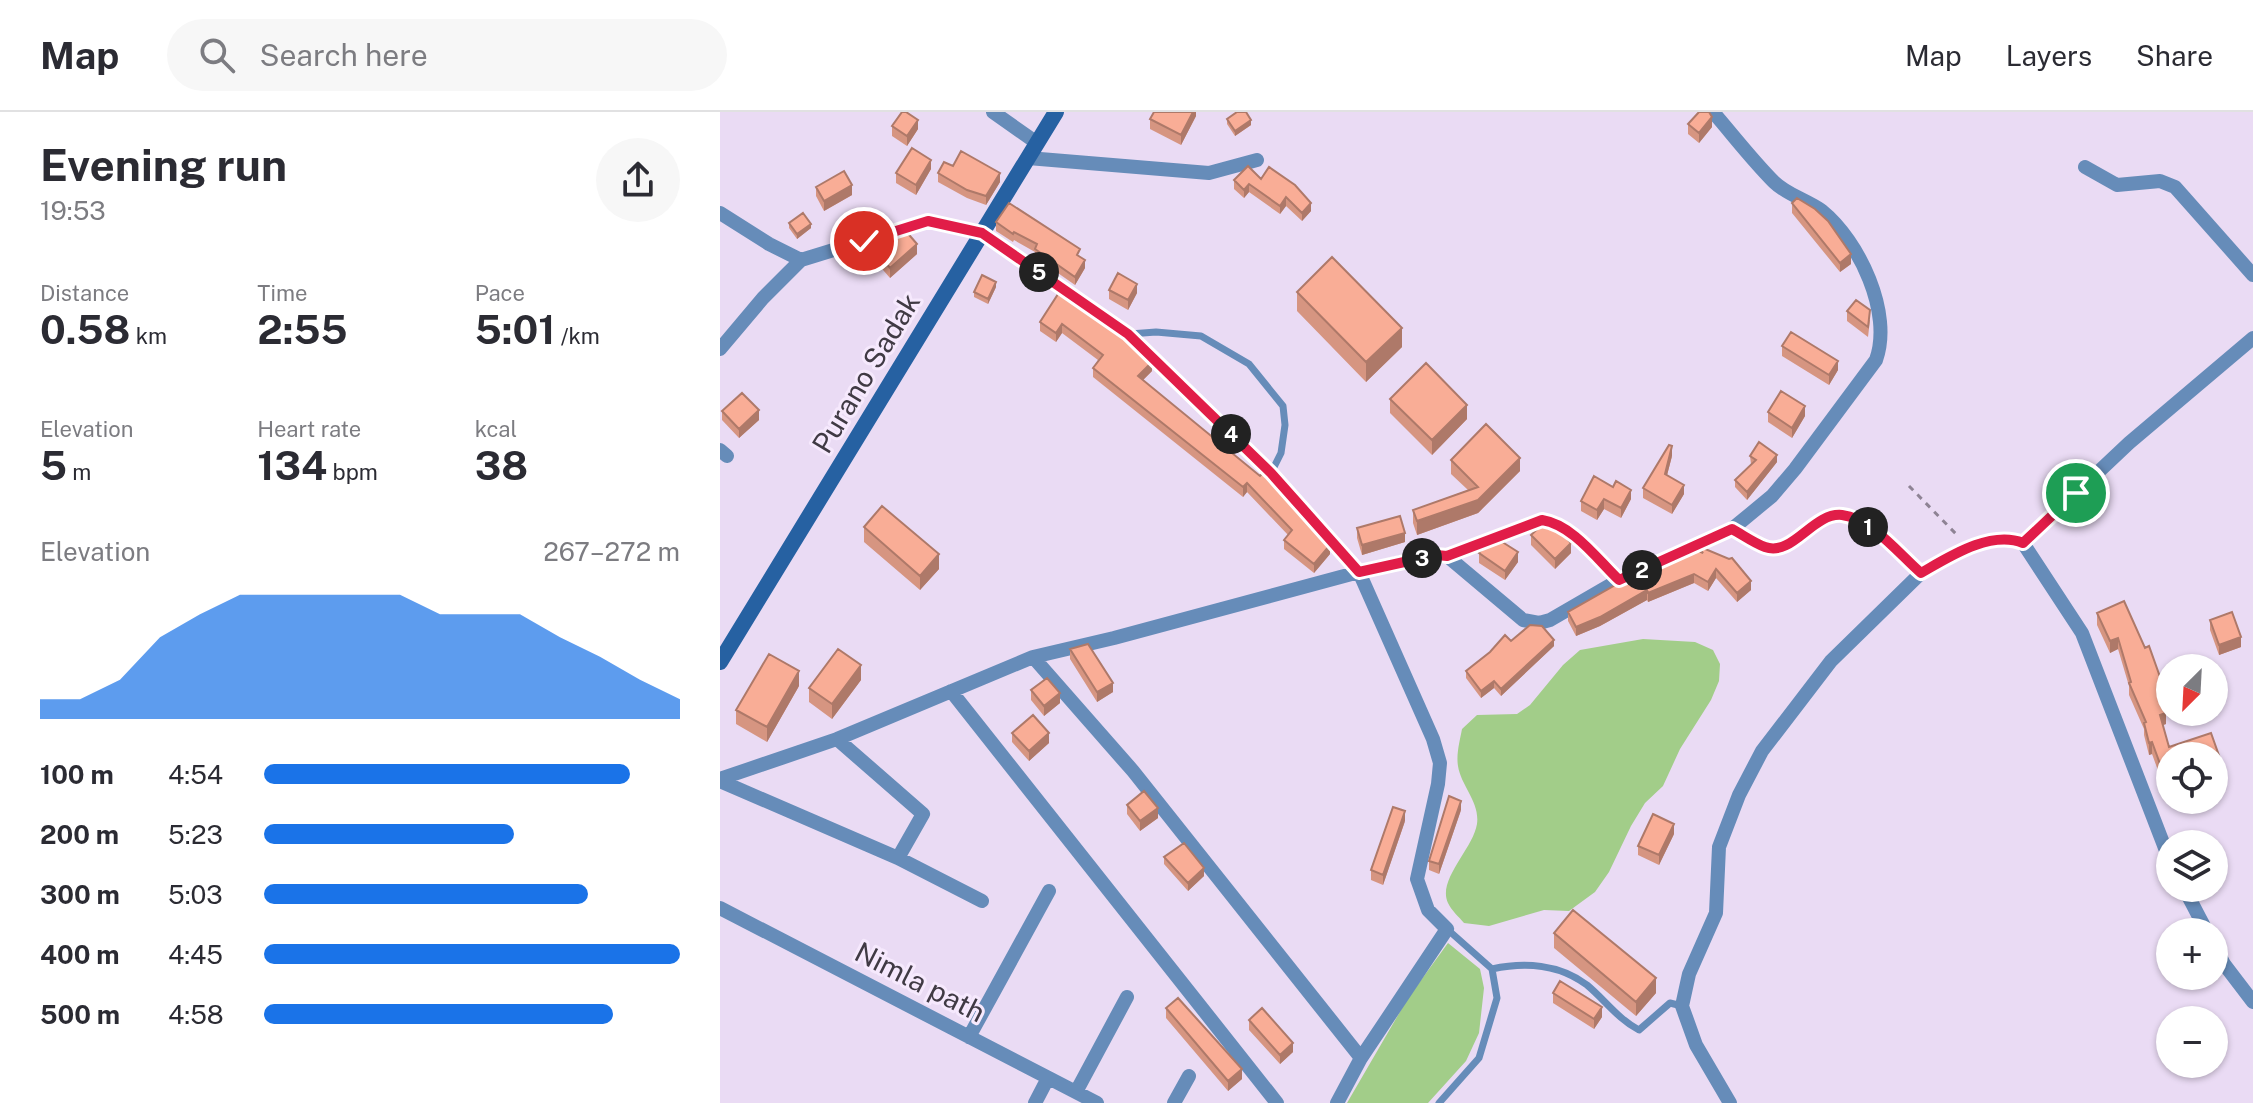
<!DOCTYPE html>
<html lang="en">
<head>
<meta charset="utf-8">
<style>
  :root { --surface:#fff; --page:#f7f7f7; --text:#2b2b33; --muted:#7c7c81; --line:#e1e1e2; --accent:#1a73e8 }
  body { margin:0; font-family:"Public Sans",sans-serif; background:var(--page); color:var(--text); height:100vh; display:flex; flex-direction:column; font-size:30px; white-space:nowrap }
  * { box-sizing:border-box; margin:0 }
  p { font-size:26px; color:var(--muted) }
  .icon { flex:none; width:44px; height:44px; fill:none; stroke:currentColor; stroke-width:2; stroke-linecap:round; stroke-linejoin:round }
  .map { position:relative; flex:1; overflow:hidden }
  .details { display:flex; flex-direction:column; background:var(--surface); width:720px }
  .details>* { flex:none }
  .needle { width:52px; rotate:204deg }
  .buttons { position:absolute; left:1436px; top:542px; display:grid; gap:16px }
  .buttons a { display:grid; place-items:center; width:72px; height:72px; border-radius:50%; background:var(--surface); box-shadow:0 2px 6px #0004; font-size:40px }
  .pin { position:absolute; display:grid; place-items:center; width:68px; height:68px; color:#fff; margin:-34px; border:4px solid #fff; border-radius:50%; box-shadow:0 2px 8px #0007 }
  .km { position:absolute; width:40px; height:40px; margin:-20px; border-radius:50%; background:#222; color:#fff; font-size:22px; line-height:40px; text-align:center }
  .round { display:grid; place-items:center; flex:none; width:84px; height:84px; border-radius:42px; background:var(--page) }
  .headline { display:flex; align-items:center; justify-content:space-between; height:136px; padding:0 40px }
  h1 { font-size:44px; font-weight:700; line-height:60px }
  .metrics { display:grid; grid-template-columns:repeat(3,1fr); gap:12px; height:136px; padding:8px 40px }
  .metrics div { display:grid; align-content:center }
  .metrics b { font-size:40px; font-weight:700 }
  .metrics small { font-size:22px; font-weight:400 }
  .metrics p { font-size:22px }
  .chart { height:224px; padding:16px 40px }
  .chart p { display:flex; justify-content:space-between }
  .chart svg { width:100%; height:144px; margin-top:8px; fill:var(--accent); opacity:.7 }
  ul { padding:0 40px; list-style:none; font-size:26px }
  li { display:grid; grid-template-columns:128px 96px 1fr; align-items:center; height:60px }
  li i { height:20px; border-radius:10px; background:var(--accent) }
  header { display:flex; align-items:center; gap:48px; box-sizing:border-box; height:112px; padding:0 40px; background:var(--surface); border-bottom:2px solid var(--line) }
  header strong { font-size:38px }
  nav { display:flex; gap:44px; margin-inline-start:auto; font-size:28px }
  .search { width:560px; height:72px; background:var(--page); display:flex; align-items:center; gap:20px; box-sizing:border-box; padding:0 28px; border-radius:44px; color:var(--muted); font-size:30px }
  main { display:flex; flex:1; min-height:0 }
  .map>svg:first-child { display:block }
</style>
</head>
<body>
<header>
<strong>Map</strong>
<div class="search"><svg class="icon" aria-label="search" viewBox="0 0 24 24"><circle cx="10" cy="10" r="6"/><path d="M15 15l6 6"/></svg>Search here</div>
<nav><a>Map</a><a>Layers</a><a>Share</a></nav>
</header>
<main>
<section class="details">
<div class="headline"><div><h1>Evening run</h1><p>19:53</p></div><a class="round"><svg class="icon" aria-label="share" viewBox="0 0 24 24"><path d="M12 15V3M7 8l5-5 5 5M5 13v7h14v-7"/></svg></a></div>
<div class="metrics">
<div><p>Distance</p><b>0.58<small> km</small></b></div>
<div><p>Time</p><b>2:55</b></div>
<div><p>Pace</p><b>5:01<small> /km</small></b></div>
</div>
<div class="metrics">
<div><p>Elevation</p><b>5<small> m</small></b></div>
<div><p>Heart rate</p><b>134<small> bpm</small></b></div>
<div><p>kcal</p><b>38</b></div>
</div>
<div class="chart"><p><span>Elevation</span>267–272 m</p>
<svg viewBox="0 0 160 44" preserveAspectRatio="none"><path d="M0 44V38L10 38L20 32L30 19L40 12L50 6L60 6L70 6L80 6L90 6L100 12L110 12L120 12L130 19L140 25L150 32L160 38V44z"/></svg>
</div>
<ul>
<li><b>100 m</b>4:54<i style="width:88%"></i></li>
<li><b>200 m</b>5:23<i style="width:60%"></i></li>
<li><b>300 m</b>5:03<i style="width:78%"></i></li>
<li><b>400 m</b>4:45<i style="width:100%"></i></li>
<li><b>500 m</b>4:58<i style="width:84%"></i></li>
</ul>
</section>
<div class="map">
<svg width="1533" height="991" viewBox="0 0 1533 991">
  <rect width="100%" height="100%" fill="#eadbf4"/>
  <!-- green -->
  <path fill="#a2cd89" d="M923,527L975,530L993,538L1000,552L999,569L991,588L960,637L943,674L925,691L911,714L889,760L875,780L849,799L824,798L769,814L744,811C739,805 731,798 728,791C717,768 753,737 757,712C760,690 741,674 738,654C736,642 740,628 742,617L757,603L797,602L810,593L843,553L860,538Z
    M728,831L760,857L764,876L759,921L746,949L708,991H627L688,886Z"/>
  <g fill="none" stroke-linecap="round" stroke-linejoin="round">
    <!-- path -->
    <path stroke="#8e8394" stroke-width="3" stroke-dasharray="6 6" stroke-linecap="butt" d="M1189,374L1239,425"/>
    <!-- lane -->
    <path stroke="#668cb9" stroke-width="7" d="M410,222L436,220L481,224L529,252L563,294L565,313L561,341L551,361
      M772,857C804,850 839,852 867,873C885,888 898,907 919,918L950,891L962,894
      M719,991L759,946L777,886L772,857L727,817"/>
    <!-- street -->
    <path stroke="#668cb9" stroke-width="14" d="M273,0L317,31
      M308,46L489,61L537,48
      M1365,55L1397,73L1440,69L1455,75L1533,163
      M0,101L49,132L81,148L208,109L262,121L408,222L551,361L639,460L713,627L720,651L718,672L697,767L708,798L727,817L641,946L617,991
      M0,237L43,186L81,148
      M0,338L7,344
      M1012,417C1023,423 1034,431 1045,435C1073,445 1093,400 1122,403C1152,407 1179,442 1201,461C1229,445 1270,418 1303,431L1362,521L1450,749
      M1303,431L1409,331L1533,226
      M727,444L822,408C853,413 877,447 899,468
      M313,545L413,659L641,946
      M231,579L557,991
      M117,627L203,702L178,746
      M0,667L117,627L313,545L394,526L639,460L699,446L727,444L803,508L819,511L830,508L899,468L1012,417L1052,384L1075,357L1156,248C1173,201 1139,129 1102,99C1087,88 1067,83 1054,70C1032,48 1013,23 993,0
      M0,669L178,746L262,789
      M1464,776L1487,820
      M0,796L377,991
      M1494,833L1504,852L1533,890
      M249,925L329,779
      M356,980L407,885
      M315,991L328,966
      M454,991L469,964
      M1010,991L976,933L962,894L969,862L996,801L999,735L1019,683L1042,639L1111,549L1201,461"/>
    <!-- secondary -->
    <path stroke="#2661a2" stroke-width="16" d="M0,550L336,0"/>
  </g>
  <!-- wall -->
  <path fill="#d69581" d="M476,0V4L461,33L430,17V7Z
    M507,7L531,13L515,24L507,12Z
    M968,12L992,15L979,31L968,22Z
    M172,14L198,17L187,34L172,24Z
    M233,54L280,70L266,93L247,86L218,70V61Z
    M211,57L196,83L176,71V61Z
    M541,67L591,99L582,109L566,94L560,102L529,80L524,86L514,77V68Z
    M96,75L132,83L104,99L96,84Z
    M1072,91L1131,152L1120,160L1072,101Z
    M276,110L360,145L365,156L355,173L315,145V140L294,128L293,130L276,119Z
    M69,111L91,116L77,127L69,116Z
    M157,141L197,142L170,166L157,151Z
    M276,175L268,192L254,185V180Z
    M389,178L417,181L408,198L389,187Z
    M340,179L432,259L423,268L580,403L610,442L594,461L564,437V428L568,423L527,380L523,385L373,265V256L378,248L342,221L336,230L320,219V210Z
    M577,180L682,235L646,270L577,199Z
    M1127,199L1150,208L1148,225L1127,209Z
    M1062,234L1118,258L1109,273L1062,244Z
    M670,287L747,307L712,343L670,301Z
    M2,299L39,308L19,326L2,308Z
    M1048,300L1085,304L1072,326L1048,310Z
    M952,344L947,363L964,382L952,402L923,386V376Z
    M1030,344L1057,350L1027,388L1015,375V368L1031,352Z
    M731,348L800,359L758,401L697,423L693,411V398L748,378L731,362Z
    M874,364L911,387L901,406L884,397L877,408L861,399V389Z
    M144,415L219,457L200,478L144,430Z
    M637,416L685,430L642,443L637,426Z
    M811,423L851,441L835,457L811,433Z
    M978,434L1031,478L1017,490L996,466L988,479L974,471L928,490L927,488L880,514L856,524L848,509V500L978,439Z
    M759,441L798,450L785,468L759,451Z
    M1404,489L1425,536L1429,534L1445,579V591L1442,592L1446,601V612L1443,613L1449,635L1491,621L1502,652V664L1494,667V644H1450V682L1447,683L1432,642L1429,643L1424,623V617L1409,583V574L1398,537L1390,541L1377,513V501Z
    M1490,508L1521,535L1499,543L1490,518Z
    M791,529L834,534L781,584L774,576L761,586L746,566V559Z
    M350,537L393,580L377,590L350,547Z
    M141,568L112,607L89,590V576Z
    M79,574L47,630L16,612V598Z
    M311,578L340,591L324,604L311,588Z
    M292,621L329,631L309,649L292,630Z
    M407,693L438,706L420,719L407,702Z
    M741,698L719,762L709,758V749Z
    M685,709L663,773L651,768V758Z
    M954,722L939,753L918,743V734Z
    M444,745L484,764L468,779L444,752Z
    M834,821L936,881L916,904L834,836Z
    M833,881L882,905L874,917L833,891Z
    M446,896L522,967L508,979L446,906Z
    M529,908L573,940L560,952L529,918Z"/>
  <!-- shaded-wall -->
  <path fill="#ae7969" d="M473,0H476V4L461,33V23Z
    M992,5V15L979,31V21Z
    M198,8V17L187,34V24Z
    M531,8V13L515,24V19Z
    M211,48V57L196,83V73Z
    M280,61V70L266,93V84Z
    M529,72V80L524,86V78Z
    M132,73V83L104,99V89Z
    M566,85V94L560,102V94Z
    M591,91V99L582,109V101Z
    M91,112V116L77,127V122Z
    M197,132V142L170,166V156Z
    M1131,142V152L1120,160V151Z
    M365,148V156L355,173V165Z
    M276,170V175L268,192V187Z
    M417,172V181L408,198V188Z
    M342,212V221L336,230V221Z
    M682,216V235L646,270V250Z
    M1118,249V258L1109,273V263Z
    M432,250V259L418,273V264Z
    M747,293V307L712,343V328Z
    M1085,294V304L1072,326V316Z
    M39,298V308L19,326V317Z
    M952,334V344L945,371V362Z
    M1057,343V350L1027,388V380Z
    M800,346V359L758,401L697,423V409L758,388Z
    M527,371V380L523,385V375Z
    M964,373V382L952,402V393Z
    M911,378V387L901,406V396Z
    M884,387V397L877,408V398Z
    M685,421V430L642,443V433Z
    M851,431V441L835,457V447Z
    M610,433V442L594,461V452Z
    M798,440V450L785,468V459Z
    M219,442V457L200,478V464Z
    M996,457V466L988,479V470Z
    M974,462V471L928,490V481Z
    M1031,469V478L1017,490V481Z
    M927,478V488L880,514L856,524V515Z
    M1521,525V535L1499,543V533Z
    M1398,526V537L1390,541V529Z
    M834,528V534L781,584V577Z
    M141,553V568L112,607V592Z
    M79,559V574L47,630V615Z
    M774,569V576L761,586V579Z
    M393,571V580L377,590V580Z
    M1445,579V591L1438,594V582Z
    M340,581V591L324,604V594Z
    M1446,601V612L1440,614V603Z
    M329,621V631L309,649V639Z
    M1432,630V642L1429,643V631Z
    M1502,652V664L1494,667V655Z
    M1450,670V682L1447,683V671Z
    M741,689V698L719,762V752Z
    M438,696V706L420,719V709Z
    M685,699V709L663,773V763Z
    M954,712V722L939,753V743Z
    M484,756V764L468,779V771Z
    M936,866V881L916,904V890Z
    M882,895V905L874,917V907Z
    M573,931V940L560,952V943Z
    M522,957V967L508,979V969Z"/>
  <!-- building -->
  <path fill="#f9ad96" stroke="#ae7969" stroke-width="2" d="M182,0H186L198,8L187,24L172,14Z
    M434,0H473L461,23L430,7Z
    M517,0H526L531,8L515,19L507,7Z
    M979,0H989L992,5L979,21L968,12Z
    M192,36L211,48L196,73L176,61Z
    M241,39L280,61L266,84L247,78L218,61L224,50L233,54Z
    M528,54L541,67L549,55L575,73L591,91L582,101L566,85L560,94L529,72L524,78L514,68Z
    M124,59L132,73L104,89L96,75Z
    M1077,86L1095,97L1108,109L1131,142L1120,151L1072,91Z
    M289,91L360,137L357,143L365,148L355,165L315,137L317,132L294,120L293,122L276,110Z
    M83,101L91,112L77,122L69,111Z
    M184,117L197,132L170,156L157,141Z
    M612,145L682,216L646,250L577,180Z
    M398,161L417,172L408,188L389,178Z
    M262,163L276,170L268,187L254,180Z
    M340,179L383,211L384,208L402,221L432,250L418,264L540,364L543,361L580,400L578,401L610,433L594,452L564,428L572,418L527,371L523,375L373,256L383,243L342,212L336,221L320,210Z
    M1136,188L1150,198L1148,215L1127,199Z
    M1071,220L1118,249L1109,263L1062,234Z
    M706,251L747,293L712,328L670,287Z
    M1061,279L1085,294L1072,316L1048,300Z
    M22,281L39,298L19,317L2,299Z
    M766,312L800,346L758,388L697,409L693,398L758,375L731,348Z
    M1039,330L1057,343L1027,380L1015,368L1036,348L1030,344Z
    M949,333L952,334L945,362L964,373L952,393L923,376Z
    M874,364L893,375L896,369L911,378L901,396L884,387L877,398L861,389Z
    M162,394L219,442L200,464L144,415Z
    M680,404L685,421L642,433L637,416Z
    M825,410L833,412L851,431L835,447L811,423Z
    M776,426L798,440L785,459L759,441L767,430Z
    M978,434L1009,447L1012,446L1031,469L1017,481L996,457L988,470L974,462L928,481L927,478L880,505L856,515L848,500L906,467L973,436L983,441Z
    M1404,489L1425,536L1429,534L1445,579L1438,582L1446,601L1440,603L1449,635L1491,621L1502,652L1494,655V644H1450V670L1447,671L1432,630L1429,631L1424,611L1426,610L1409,571L1411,570L1398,526L1390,529L1377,501Z
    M1512,500L1521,525L1499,533L1490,508Z
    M810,513L822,514L834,528L781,577L774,569L761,579L746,559L770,540L785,523L791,529Z
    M368,532L393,571L377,580L350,537Z
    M118,537L141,553L112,592L89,576Z
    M49,542L79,559L47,615L16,598Z
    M327,566L340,581L324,594L311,578Z
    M313,603L329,621L309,639L292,621Z
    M424,679L438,696L420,709L407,693Z
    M729,684L741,689L719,752L709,749Z
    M673,695L685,699L663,763L651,758Z
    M933,702L954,712L939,743L918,734Z
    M464,731L484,756L468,771L444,745Z
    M853,798L936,866L916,890L834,821Z
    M840,869L882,895L874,907L833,881Z
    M458,886L522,957L508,969L446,896Z
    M542,896L573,931L560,943L529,908Z"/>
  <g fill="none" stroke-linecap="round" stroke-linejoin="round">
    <!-- route casing -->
    <g stroke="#fff" stroke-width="16">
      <path id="route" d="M144,129L208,109L262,121L408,222L551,361L639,460L716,443L727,444L822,408C853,413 877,447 899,468L1012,417C1023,423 1034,431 1045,435C1073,445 1093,400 1122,403C1152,407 1179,442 1201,461C1229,445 1270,418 1303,431L1356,381"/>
    </g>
    <!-- route -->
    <use href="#route" stroke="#e11d48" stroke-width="10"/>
  </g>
  <g text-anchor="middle" stroke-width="6" stroke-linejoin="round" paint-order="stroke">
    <!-- street labels -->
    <g font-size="28" fill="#403a44" stroke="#f6e9fd">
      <text transform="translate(146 261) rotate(-59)" y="10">Purano Sadak</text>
      <text transform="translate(200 870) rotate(27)" y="10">Nimla path</text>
    </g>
  </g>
</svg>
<div class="buttons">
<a><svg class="needle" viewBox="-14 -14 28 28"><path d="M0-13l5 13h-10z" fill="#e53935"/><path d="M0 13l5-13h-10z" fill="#7c7c81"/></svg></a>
<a><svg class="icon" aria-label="locate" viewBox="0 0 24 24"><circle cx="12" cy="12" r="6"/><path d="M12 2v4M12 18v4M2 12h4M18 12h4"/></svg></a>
<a><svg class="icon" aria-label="layers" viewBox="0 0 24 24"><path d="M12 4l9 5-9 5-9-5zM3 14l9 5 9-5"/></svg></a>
<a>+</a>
<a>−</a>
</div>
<div class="pin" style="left:1356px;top:381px;background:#1e9e55"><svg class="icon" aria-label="arrive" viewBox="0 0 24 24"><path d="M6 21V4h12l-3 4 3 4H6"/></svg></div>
<div class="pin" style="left:144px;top:129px;background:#d93025"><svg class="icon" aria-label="check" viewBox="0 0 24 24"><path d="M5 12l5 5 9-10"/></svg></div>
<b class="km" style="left:1148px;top:415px">1</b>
<b class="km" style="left:922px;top:458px">2</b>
<b class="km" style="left:702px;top:446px">3</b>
<b class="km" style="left:511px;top:322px">4</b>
<b class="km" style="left:319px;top:160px">5</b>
</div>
</main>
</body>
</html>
